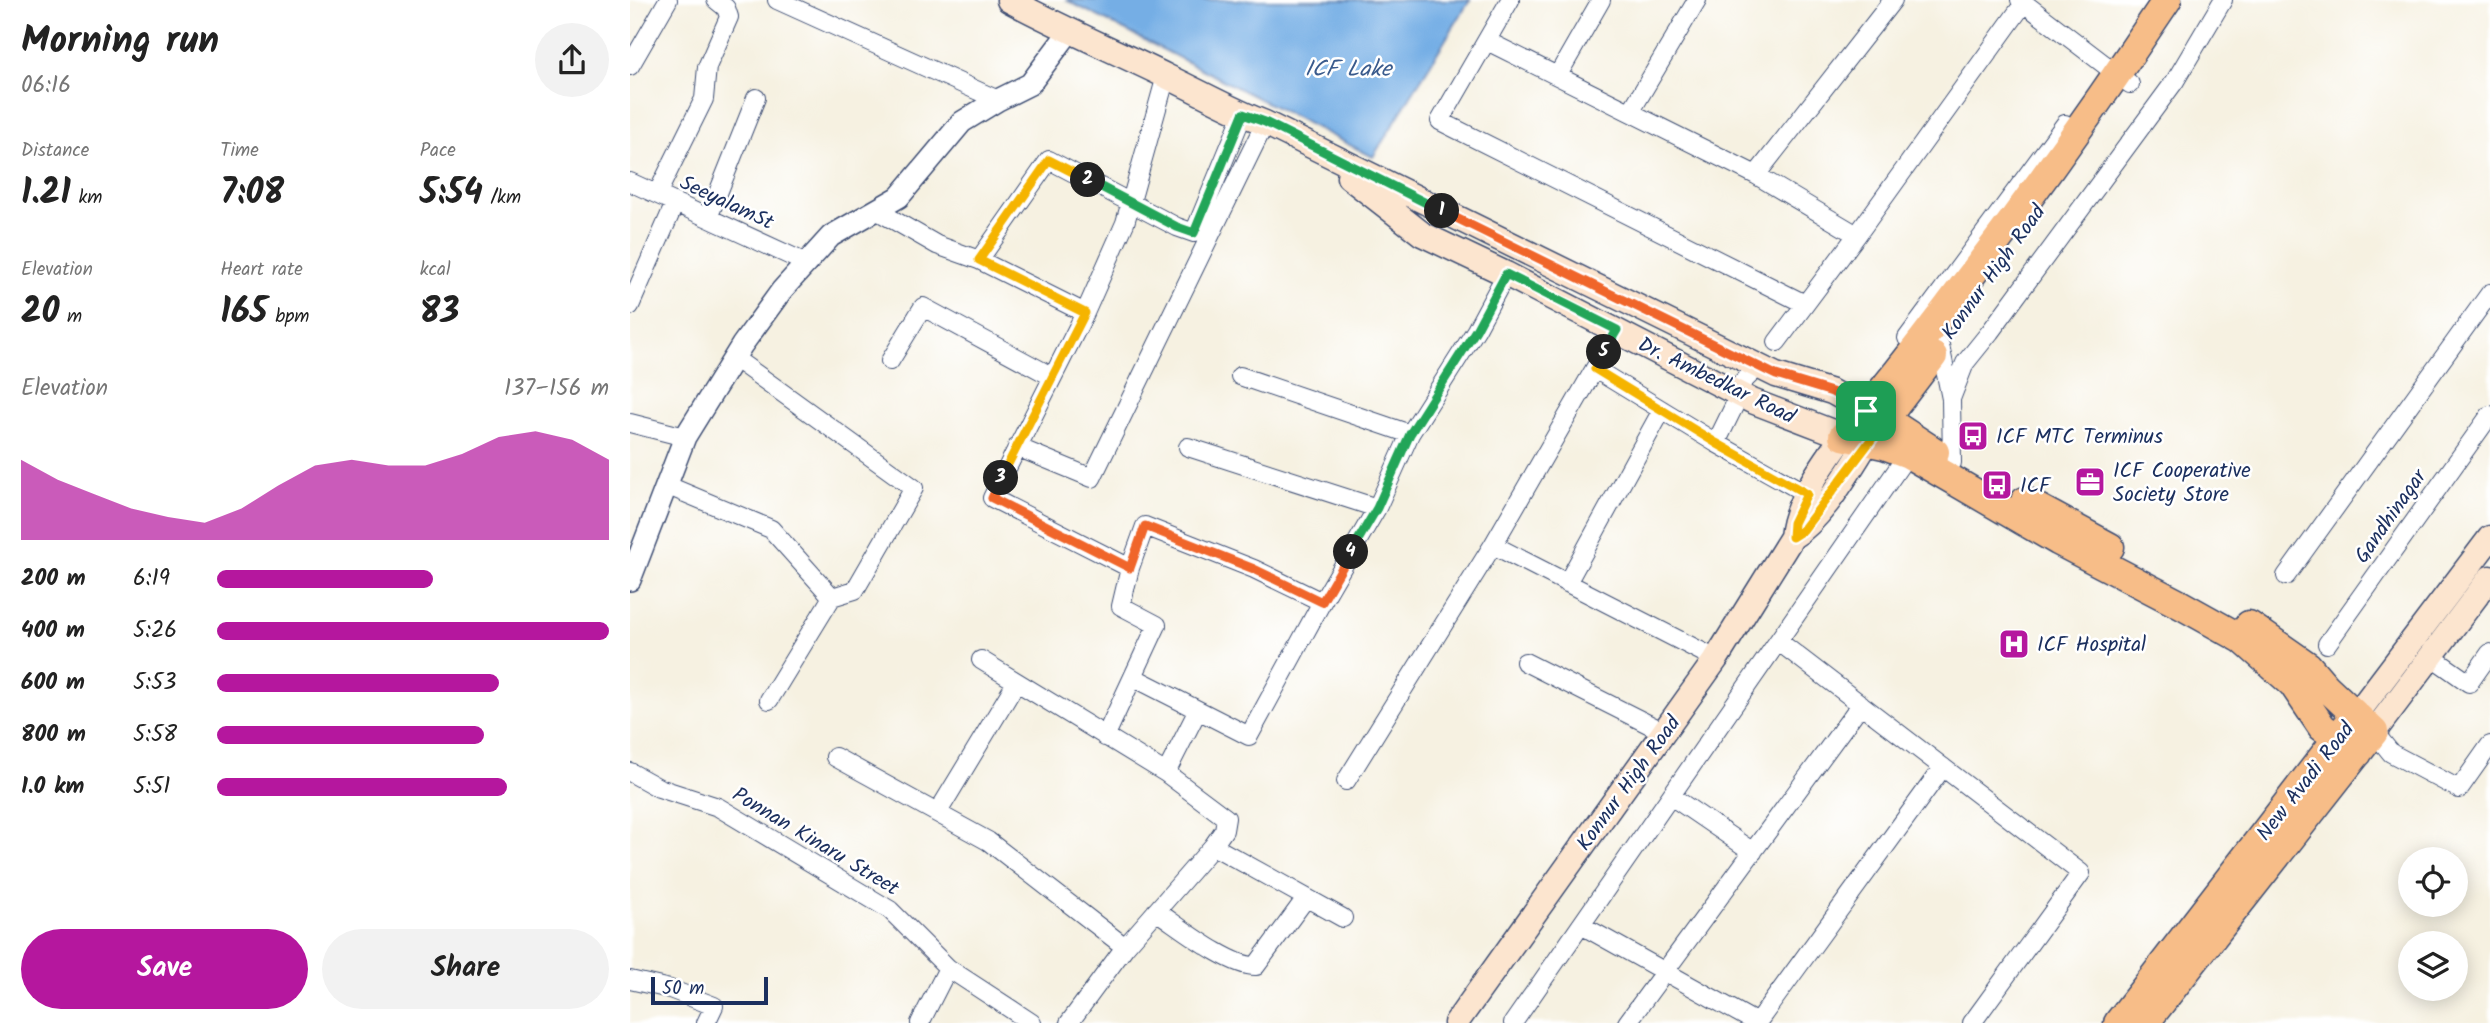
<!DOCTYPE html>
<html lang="en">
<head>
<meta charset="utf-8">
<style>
  :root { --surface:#fff; --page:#f2f2f2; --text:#222; --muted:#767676; --accent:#b5179e }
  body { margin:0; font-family:Kalam,sans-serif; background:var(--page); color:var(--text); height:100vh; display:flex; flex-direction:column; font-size:26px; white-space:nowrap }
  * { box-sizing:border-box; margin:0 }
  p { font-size:23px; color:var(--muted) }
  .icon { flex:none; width:38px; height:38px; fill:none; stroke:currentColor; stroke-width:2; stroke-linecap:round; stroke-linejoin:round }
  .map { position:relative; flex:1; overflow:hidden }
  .sheet { display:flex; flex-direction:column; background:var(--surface); width:630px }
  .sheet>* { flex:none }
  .buttons { position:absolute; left:1768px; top:847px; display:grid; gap:14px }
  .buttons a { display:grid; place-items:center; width:70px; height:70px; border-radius:50%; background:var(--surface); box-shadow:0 4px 18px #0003; font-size:35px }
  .scale { position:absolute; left:21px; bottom:18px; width:117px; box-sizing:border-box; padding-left:7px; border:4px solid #1b2f5e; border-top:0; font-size:19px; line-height:24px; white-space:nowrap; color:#1b2f5e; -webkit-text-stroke:5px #fff; paint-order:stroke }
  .pin { position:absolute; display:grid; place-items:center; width:60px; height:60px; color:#fff; margin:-30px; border-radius:14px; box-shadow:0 4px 10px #0006 }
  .km { position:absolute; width:35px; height:35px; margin:-18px; border-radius:50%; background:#222; color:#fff; font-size:19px; line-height:35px; text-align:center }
  .round { display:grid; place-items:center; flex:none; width:74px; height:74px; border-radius:37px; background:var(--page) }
  .overview { display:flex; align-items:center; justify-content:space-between; height:119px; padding:0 21px }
  h1 { font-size:38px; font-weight:700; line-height:52px }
  .figures { display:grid; grid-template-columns:repeat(3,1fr); gap:10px; height:119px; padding:7px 21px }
  .figures div { display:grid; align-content:center }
  .figures b { font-size:35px; font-weight:700 }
  .figures small { font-size:19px; font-weight:400 }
  .figures p { font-size:19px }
  .chart { height:196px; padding:14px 21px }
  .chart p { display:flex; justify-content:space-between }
  .chart svg { width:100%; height:126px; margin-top:7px; fill:var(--accent); opacity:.7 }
  .cta { display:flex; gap:14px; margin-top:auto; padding:14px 21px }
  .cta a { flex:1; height:80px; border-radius:42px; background:var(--accent); color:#fff; font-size:28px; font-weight:700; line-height:80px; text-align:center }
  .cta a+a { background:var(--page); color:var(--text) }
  ul { padding:0 21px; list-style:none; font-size:23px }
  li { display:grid; grid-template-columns:112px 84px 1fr; align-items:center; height:52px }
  li i { height:18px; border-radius:9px; background:var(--accent) }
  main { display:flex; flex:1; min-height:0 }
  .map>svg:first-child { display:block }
</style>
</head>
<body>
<main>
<section class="sheet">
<div class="overview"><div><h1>Morning run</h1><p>06:16</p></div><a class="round"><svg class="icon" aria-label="share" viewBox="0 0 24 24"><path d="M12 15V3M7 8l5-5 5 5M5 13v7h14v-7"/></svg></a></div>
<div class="figures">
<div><p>Distance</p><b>1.21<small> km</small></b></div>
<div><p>Time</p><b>7:08</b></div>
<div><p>Pace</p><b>5:54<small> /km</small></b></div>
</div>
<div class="figures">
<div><p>Elevation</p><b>20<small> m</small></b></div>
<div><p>Heart rate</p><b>165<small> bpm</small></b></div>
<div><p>kcal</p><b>83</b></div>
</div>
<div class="chart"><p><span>Elevation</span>137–156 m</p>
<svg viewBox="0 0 160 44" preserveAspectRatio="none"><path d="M0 44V16L10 23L20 28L30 33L40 36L50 38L60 33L70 25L80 18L90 16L100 18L110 18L120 14L130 8L140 6L150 9L160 16V44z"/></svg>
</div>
<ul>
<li><b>200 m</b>6:19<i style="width:55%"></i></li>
<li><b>400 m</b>5:26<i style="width:100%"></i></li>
<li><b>600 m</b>5:53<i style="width:72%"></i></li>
<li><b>800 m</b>5:58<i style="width:68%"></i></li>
<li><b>1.0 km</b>5:51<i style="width:74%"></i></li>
</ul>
<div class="cta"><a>Save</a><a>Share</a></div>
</section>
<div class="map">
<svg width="1860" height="1023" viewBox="0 0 1860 1023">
  <rect width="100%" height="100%" fill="#fff"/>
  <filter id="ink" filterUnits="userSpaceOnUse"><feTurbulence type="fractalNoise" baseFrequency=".0143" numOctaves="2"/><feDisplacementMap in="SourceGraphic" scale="14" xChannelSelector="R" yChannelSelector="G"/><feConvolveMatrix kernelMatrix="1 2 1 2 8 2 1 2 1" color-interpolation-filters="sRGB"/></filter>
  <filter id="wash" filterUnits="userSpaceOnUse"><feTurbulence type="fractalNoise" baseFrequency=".00686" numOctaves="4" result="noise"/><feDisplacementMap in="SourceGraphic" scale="28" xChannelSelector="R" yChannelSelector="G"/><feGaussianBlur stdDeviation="1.57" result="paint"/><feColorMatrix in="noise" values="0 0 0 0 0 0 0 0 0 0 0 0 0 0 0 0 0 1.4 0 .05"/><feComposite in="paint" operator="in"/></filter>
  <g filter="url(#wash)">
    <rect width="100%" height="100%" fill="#f6f1e1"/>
    <!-- water -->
    <path fill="#75aee5" stroke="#486ea2" stroke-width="2" d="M436,0H840L743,157Z"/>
  </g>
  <g filter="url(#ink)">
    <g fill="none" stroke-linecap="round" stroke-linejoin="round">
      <!-- minor casing -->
      <g stroke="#3c4c72" stroke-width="20">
        <path id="minor" d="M147,0L368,100
          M880,0L810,121L1175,304
          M1390,0L1500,84
          M857,41L1126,175L1227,235
          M0,66L38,0
          M928,75L971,0
          M1001,111L1067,0
          M1126,175L1263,0
          M0,182L176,263
          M27,194L74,99L77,67L99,17L96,8L86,0
          M246,210L307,245L349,260L455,313
          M78,218L126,98
          M349,260L419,160L547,227L564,233L613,114
          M0,306L45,203
          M1277,338L1435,124
          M1147,342L1227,235L1394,3
          M1310,345L1321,399
          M104,358L284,488L225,590L202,597
          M260,361L293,307L421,376
          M965,369L1086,443L1177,494
          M610,376L780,434
          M1104,390L1129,366
          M0,423L55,437
          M1086,443L1110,394
          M387,447L462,478L635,123
          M558,447L747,508
          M1322,463L1321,399L1335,363L1360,332L1545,81L1593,0
          M36,485L141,529L202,597L139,700
          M863,545L1086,659
          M500,568L362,498L455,313L495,223L536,76
          M1656,576L1860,293
          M937,583L1032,410
          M1148,641L1451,873L1342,1023
          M1697,644L1860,415
          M1802,657L1839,683L1860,653
          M351,660L536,773L596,818L594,830L583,846L495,947L439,1023
          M895,662L1034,732
          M503,677L619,736L692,602
          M1744,732L1761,753L1829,789L1860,745
          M475,737L527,625L491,606L500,568L515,526L624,569L692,602L747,508L780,434L846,330L876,274
          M205,757L358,841L495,947
          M0,772L29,788L88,807L260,910L318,968L402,1023
          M536,773L568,710
          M716,781L863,545L987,330
          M1041,796L1123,852
          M308,812L386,683
          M583,846L713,918
          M526,911C549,926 600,967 626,966L676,898
          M951,925L1127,1023
          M0,980L40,989L84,1006L76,1023
          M290,1023L318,968
          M883,1023L1278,454
          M997,1023L1231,704
          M1127,1023L1313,767"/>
      </g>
      <!-- tertiary casing -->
      <g stroke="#3c4c72" stroke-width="24">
        <path id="tertiary" d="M0,580L55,437L112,345L152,290L201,236L269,197L332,122L368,100L400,84L439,32"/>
      </g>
      <!-- secondary casing -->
      <g stroke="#3c4c72" stroke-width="27">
        <path id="secondary" d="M379,0C431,28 485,51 538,77C570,92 601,110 635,123L1146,375L1202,392L1236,411
          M719,177L792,234L876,274L1122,401L1213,436C1193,465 1165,501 1162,537
          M1726,715L1860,538
          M1744,732L1860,578
          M826,1023L1086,659L1162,537C1193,518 1218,472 1238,441"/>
      </g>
      <!-- primary casing -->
      <g stroke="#3c4c72" stroke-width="31">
        <path id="primary" d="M1537,0C1471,99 1402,196 1330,290C1292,340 1255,390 1213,436L1254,445L1278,454L1428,541L1551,605L1612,639L1663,684L1692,727L1728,753
          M1236,411L1256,420L1305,452
          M1245,432L1303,356
          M1395,501L1480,547
          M1488,1023L1719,723
          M1515,1023L1744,732L1696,687L1678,666L1619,625"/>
      </g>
      <!-- minor -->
      <use href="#minor" stroke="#fff" stroke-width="18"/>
      <!-- tertiary -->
      <use href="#tertiary" stroke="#fff" stroke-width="21"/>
      <!-- secondary -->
      <use href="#secondary" stroke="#fce5cf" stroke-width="24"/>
      <!-- primary -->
      <use href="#primary" stroke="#f7bd88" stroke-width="28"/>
    </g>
  </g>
  <g fill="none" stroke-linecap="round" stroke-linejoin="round" filter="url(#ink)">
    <!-- split-1 casing -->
    <g stroke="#fff" stroke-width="14">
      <path id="split-1" d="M812,211L1146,375L1202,392L1236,411"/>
    </g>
    <!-- split-2 casing -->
    <g stroke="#fff" stroke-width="14">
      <path id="split-2" d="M458,180L547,227L564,233L613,114L635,122L812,211"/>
    </g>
    <!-- split-3 casing -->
    <g stroke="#fff" stroke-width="14">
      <path id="split-3" d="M371,478L455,313L349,260L419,160L458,180"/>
    </g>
    <!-- split-4 casing -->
    <g stroke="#fff" stroke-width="14">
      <path id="split-4" d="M371,478L362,498L500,568L515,526L624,569L692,602L721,552"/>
    </g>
    <!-- split-5 casing -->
    <g stroke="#fff" stroke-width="14">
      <path id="split-5" d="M721,552L747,508L780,434L846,330L876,274L987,330L974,352"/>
    </g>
    <!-- split-6 casing -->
    <g stroke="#fff" stroke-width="14">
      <path id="split-6" d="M974,352L965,369L1086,443L1177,494L1163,523L1162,537L1173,530L1256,420L1236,411"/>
    </g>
    <!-- split-1 -->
    <use href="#split-1" stroke="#f0652b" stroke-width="9"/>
    <!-- split-2 -->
    <use href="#split-2" stroke="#22a559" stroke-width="9"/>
    <!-- split-3 -->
    <use href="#split-3" stroke="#f5b400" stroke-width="9"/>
    <!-- split-4 -->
    <use href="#split-4" stroke="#f0652b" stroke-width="9"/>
    <!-- split-5 -->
    <use href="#split-5" stroke="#22a559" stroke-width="9"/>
    <!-- split-6 -->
    <use href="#split-6" stroke="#f5b400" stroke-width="9"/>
  </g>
  <!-- icons -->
  <defs>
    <g id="bus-square" transform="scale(1.575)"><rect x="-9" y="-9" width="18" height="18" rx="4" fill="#b5179e" stroke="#fff"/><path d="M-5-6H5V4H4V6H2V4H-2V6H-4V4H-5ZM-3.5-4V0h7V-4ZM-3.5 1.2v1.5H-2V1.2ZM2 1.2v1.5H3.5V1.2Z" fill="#fff"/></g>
    <g id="office-square" transform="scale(1.575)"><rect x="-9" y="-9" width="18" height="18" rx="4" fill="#b5179e" stroke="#fff"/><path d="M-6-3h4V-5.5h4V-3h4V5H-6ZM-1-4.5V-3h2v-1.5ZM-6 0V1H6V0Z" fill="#fff"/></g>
    <g id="hospital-square" transform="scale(1.575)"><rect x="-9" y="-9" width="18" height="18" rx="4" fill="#b5179e" stroke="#fff"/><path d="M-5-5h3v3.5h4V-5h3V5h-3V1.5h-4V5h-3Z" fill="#fff"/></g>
  </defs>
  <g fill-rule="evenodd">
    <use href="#bus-square" x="1343" y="436"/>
    <use href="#office-square" x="1460" y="482"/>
    <use href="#bus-square" x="1367" y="485"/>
    <use href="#hospital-square" x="1384" y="644"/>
  </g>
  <g text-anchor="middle" stroke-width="5" stroke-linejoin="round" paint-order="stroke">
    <!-- street labels -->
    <g font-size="21" fill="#1b2f5e" stroke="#fff">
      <text transform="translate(97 202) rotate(25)" y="7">SeeyalamSt</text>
      <text transform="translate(1363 272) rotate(-54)" y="7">Konnur High Road</text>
      <text transform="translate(1087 380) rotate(26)" y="7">Dr. Ambedkar Road</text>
      <text transform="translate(1760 516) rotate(-55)" y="7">Gandhinagar</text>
      <text transform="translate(1675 781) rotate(-52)" y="7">New Avadi Road</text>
      <text transform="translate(998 783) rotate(-54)" y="7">Konnur High Road</text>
      <text transform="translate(186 841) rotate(31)" y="7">Ponnan Kinaru Street</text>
    </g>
    <!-- poi labels -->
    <g font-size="21" fill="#1b2f5e" stroke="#fff" text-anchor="start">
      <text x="1366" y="443">ICF MTC Terminus</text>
      <text x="1483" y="477">ICF Cooperative<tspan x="1483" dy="24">Society Store</tspan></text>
      <text x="1390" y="492">ICF</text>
      <text x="1407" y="651">ICF Hospital</text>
    </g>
    <!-- water labels -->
    <g font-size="23" font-style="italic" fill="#3a5b8d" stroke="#fff">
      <text x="718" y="76">ICF Lake</text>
    </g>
  </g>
</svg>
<div class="buttons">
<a><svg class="icon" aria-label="locate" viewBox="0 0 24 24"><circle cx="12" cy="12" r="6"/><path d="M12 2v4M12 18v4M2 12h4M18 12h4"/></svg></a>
<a><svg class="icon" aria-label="layers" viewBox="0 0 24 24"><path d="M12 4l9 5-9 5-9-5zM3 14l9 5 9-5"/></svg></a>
</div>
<div class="scale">50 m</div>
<div class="pin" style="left:1236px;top:411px;background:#1e9e55"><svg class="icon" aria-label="arrive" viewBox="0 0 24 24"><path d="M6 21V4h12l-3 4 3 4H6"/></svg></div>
<b class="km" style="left:812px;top:211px">1</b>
<b class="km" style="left:458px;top:180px">2</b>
<b class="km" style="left:371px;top:478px">3</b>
<b class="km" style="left:721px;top:552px">4</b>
<b class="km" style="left:974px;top:352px">5</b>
</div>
</main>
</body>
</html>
